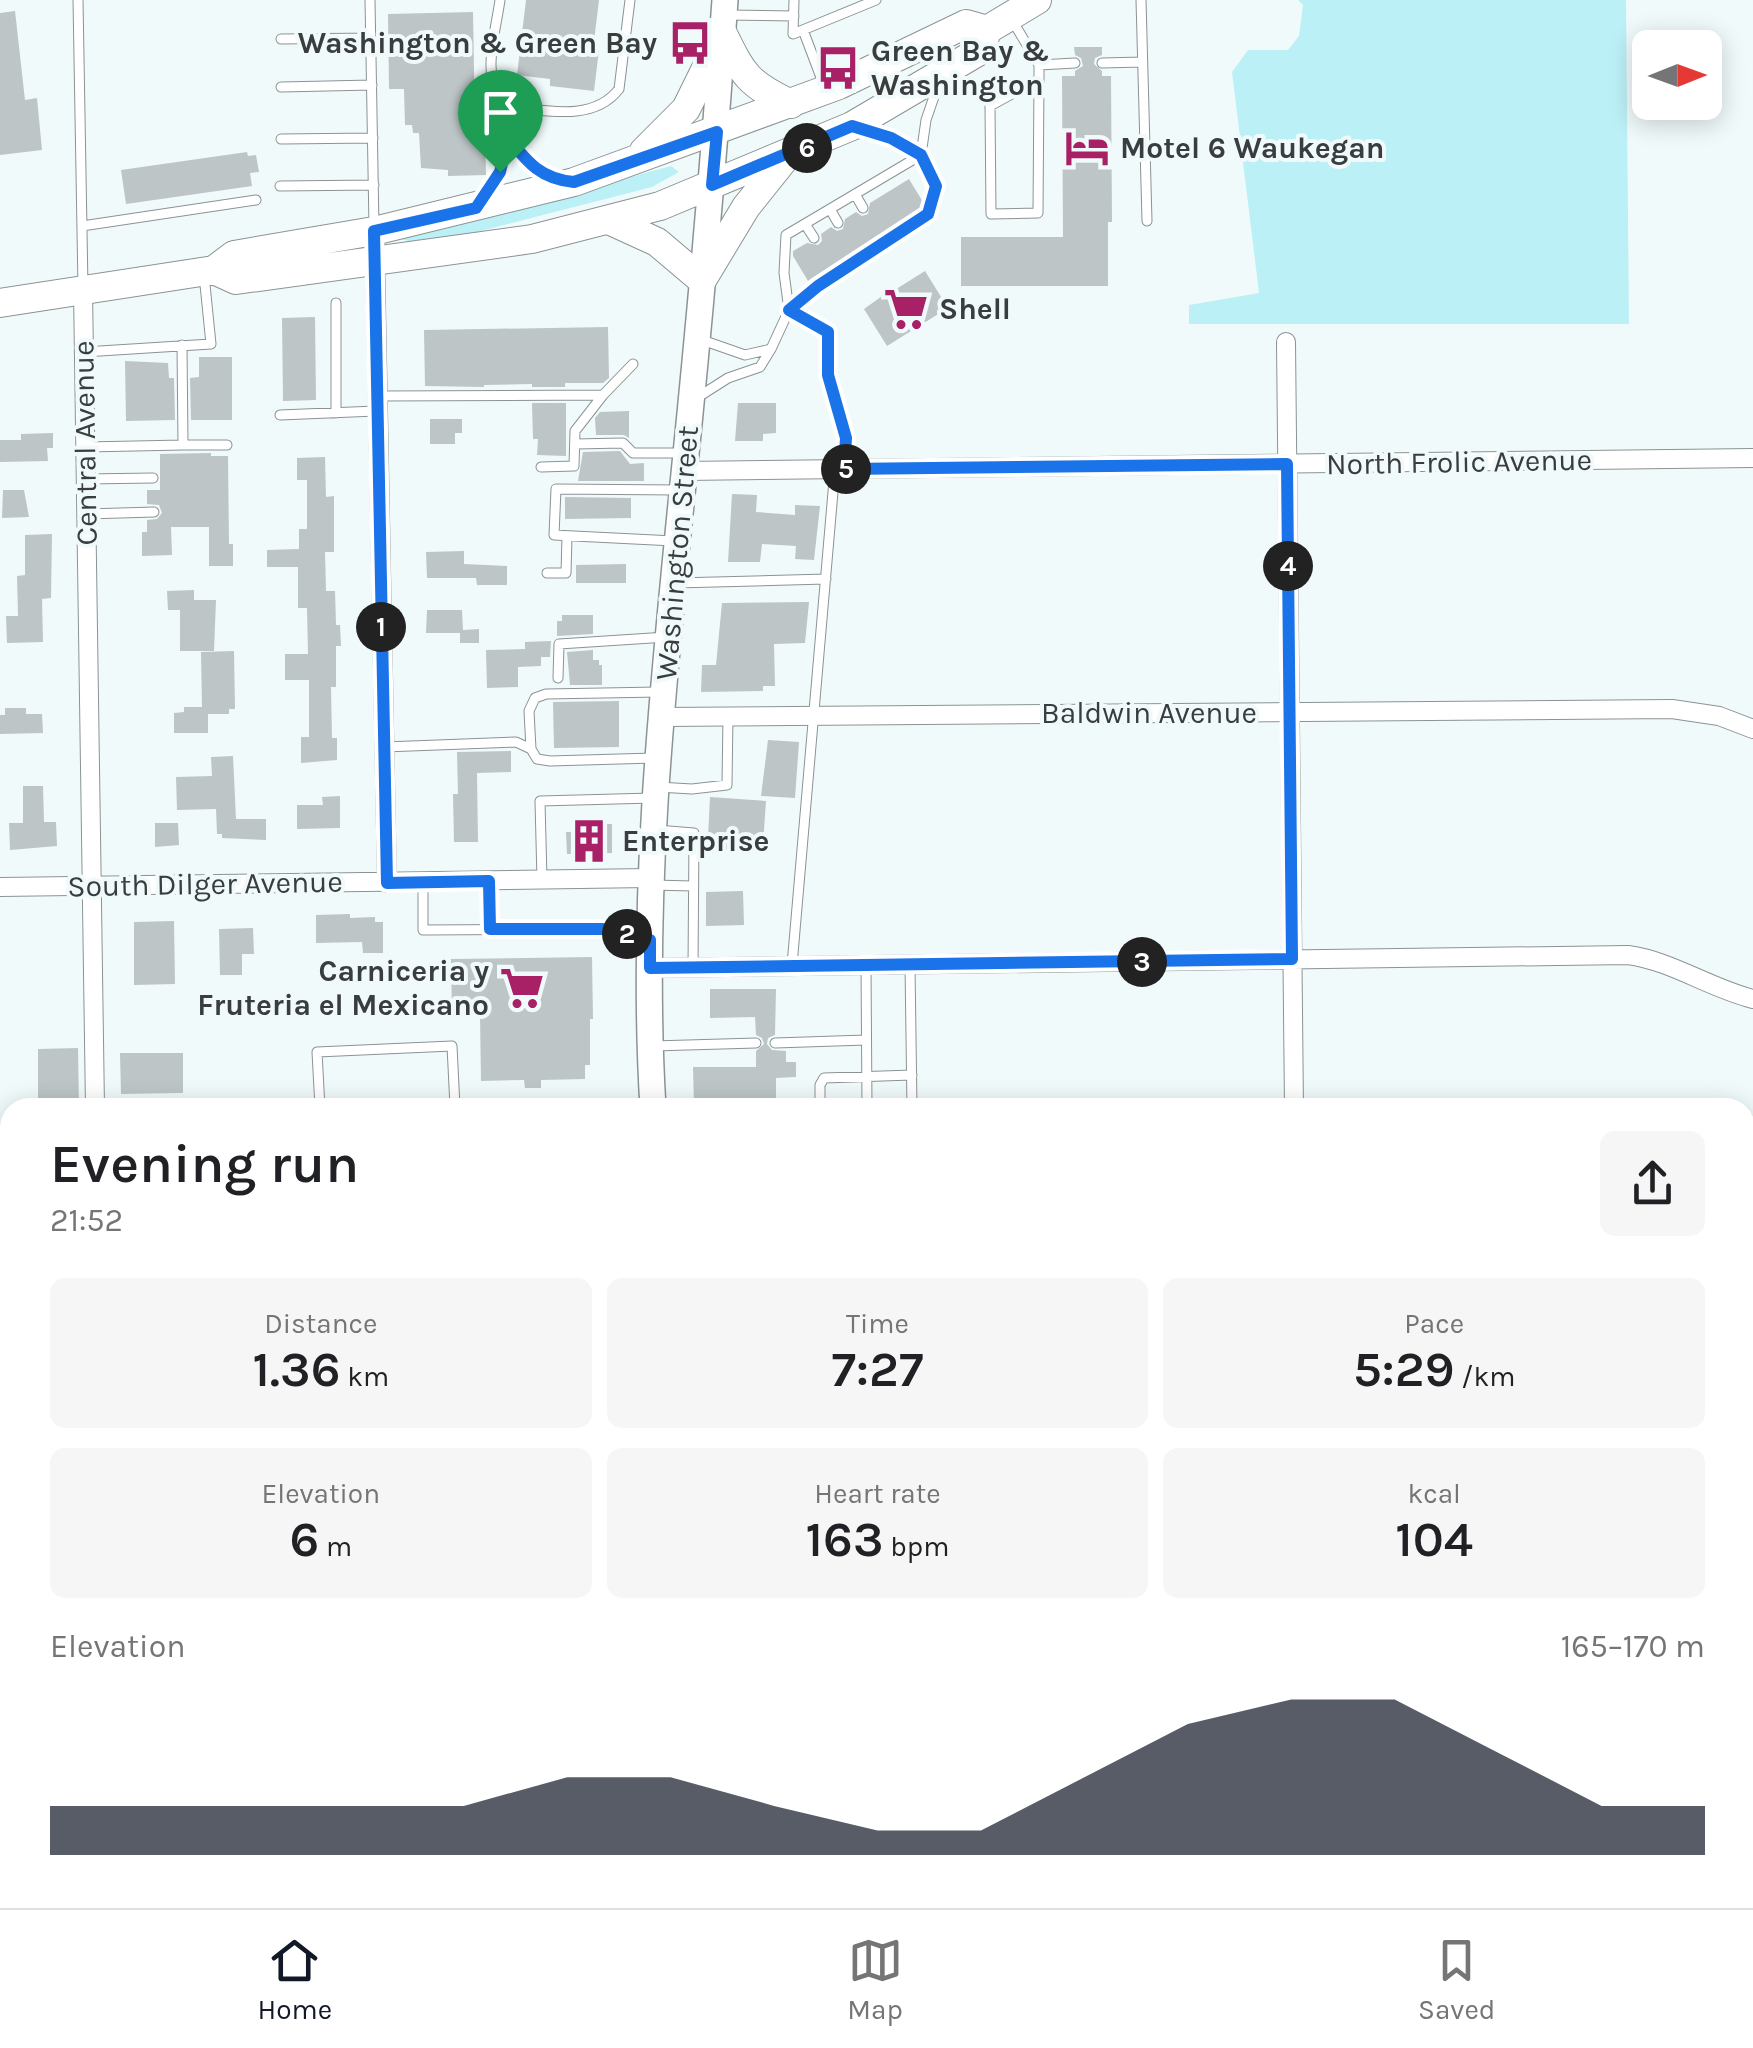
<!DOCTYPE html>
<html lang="en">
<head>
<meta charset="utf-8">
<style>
  :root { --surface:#fff; --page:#f6f6f6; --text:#202124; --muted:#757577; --line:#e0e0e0; --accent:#111827 }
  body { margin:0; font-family:Karla,sans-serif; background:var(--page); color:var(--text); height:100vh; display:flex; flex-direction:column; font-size:38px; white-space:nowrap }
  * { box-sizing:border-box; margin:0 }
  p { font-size:32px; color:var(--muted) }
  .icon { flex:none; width:55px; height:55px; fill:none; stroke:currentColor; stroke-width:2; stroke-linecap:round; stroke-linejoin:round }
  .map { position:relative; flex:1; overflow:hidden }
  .sheet { position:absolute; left:0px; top:1098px; width:1755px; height:812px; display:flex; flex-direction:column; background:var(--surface); border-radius:30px 30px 0 0; box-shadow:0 5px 25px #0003 }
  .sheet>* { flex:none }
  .needle { width:65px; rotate:89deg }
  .controls { position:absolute; left:1632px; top:30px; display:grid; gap:20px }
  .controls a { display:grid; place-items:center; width:90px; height:90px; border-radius:15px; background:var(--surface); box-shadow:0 5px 25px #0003; font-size:50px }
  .pin { position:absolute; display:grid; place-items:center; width:85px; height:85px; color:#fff; margin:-102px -42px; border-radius:50% 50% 50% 0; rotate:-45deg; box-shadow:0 0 10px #0007 }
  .pin .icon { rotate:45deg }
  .km { position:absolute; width:50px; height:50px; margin:-25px; border-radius:50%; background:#222; color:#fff; font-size:28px; line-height:50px; text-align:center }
  .round { display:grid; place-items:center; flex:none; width:105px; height:105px; border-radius:15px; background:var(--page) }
  .head { display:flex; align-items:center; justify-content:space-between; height:170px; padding:0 50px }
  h1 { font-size:55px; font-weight:600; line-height:75px }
  .metrics { display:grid; grid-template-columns:repeat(3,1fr); gap:15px; height:170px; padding:10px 50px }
  .metrics div { display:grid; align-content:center; border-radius:15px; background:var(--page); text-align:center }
  .metrics b { font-size:50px; font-weight:600 }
  .metrics small { font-size:28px; font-weight:400 }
  .metrics p { font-size:28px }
  .chart { height:280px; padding:20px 50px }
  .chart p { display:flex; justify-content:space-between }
  .chart svg { width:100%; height:180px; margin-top:10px; fill:var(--accent); opacity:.7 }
  .menu { display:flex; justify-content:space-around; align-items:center; height:140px; border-top:2px solid var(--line); background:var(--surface); font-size:28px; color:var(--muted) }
  .menu a { display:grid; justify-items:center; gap:5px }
  .menu .on { color:var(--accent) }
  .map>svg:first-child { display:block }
</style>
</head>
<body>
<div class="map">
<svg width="1753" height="1908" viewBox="0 0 1753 1908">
  <rect width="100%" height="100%" fill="#f1fafb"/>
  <!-- green -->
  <path fill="#bbf0f6" d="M1298,0H1626L1629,324H1189V305L1259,293L1232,72L1248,50H1288L1299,36L1303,5Z
    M671,166L679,172L652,187L426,245L400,239Z
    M0,1481L10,1483V1782L0,1788Z"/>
  <!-- building -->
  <path fill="#bdc5c6" d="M526,0H599L593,49L599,50L594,91L550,86V79L517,75Z
    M15,11L25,100L37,98L42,150L0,155V13Z
    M473,12L475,127L485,126L486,175L448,176V170L421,168L419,133H413L412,125H405L404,89H389L388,14Z
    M1074,47H1102V55L1095,58L1094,64L1102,71V76H1111L1112,222H1108V286H961V237H1063L1062,76H1075V71L1083,66L1081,58L1075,55Z
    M247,152L248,156L256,155L259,172L250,173L252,186L126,204L121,170Z
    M909,179L923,202L921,209L808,281L793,256V251L807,243L818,245L822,241L821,234L831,227L837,231L843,229L845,219L856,212L862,216L868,214L870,203Z
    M925,271L948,308L887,346L864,309L892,289L893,291Z
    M315,317L316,400L283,401L282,318Z
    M608,327L609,378L603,383H565V387H532V384L484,385V387L425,386L424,330Z
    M199,357H232V420H191L190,378L199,377Z
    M125,361L168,363L169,378H174L175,420L126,421Z
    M532,403H566V456L537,455L538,439H533Z
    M738,403H776V433L763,434V441H735Z
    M629,411V438L624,435H596L595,418L600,412Z
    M430,419H462V433H455V444H430Z
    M53,433V448H47L48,461L0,462V440H21V434Z
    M620,451L630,464L644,463V481H578L583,452Z
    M211,453V456H228L229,544H233V566H209V527H171L172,555L142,556V532H147V520L157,519L162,513L159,505L147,504V490H160V454Z
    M325,457L326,497L334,496V552H325L326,591H335L336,625H340L341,646H336V687H331L332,738H337V760L301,763V737H309V680H285V654H308L307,608H298V567H267V550L299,549V529H307V480H297V458Z
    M3,490H24L29,517L2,518Z
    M732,494L757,495L756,512L795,515V505L820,506L814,560L795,559L796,546L762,544L760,562H728Z
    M565,497L631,498V518L565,519Z
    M52,534L51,598L42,599L43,642L7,643L6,616H18L17,576L25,575V535Z
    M464,551V564L507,566V585H477L476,578H427L426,552Z
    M626,564V583H576V565Z
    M194,590V600H216L214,651H180V610H168L167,591Z
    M809,602L805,643L774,644L775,686H763V691L701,692L702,665H716L722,603Z
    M427,610H462L463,630L479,629V643H460V633H426Z
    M562,615H593V634L557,636V621H562Z
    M551,641L550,657H541V666L518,667V687L487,688L486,650L525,649V642Z
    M593,650V660H599V665H602V685H570L567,652Z
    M234,651L235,709H229V714H208V733H174V713L184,712V707H202L201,652Z
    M619,701V747L554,748L553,702Z
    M5,708H26V714H42L43,733L0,734V715H5Z
    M768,740L799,742L795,798L761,796Z
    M511,751V772L477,773L478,842H454L453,794H458L457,752Z
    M233,756L236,819H266V840L222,838V834H217L216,809L177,810L176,777L212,776L211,757Z
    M23,786H43L44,822H56L57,846L10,850L9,823H23Z
    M340,796V828L297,829V805H323L322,797Z
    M710,797L766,801L763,844L746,843L745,851L722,849V838L708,837Z
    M155,823H178L179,845L155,847Z
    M587,824H612V853L567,854L566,832H587Z
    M743,891L744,925L706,926V892Z
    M350,914V918L375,917V922H383V953H363L362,942L316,943V915Z
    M174,921L175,984L134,985V922Z
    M253,928L254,954H242V975H220L219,929Z
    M592,957L593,1019H590V1065H585V1079L541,1080V1088H525L524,1080L481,1081L480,1015L452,1016L451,959Z
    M710,989H776L775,1035L768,1038L767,1044L772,1050L786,1051V1062H796V1077L776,1078V1108H694L693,1067H756V1051L764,1044L762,1038L756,1035L755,1017L710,1018Z
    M78,1048L79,1108H38V1049Z
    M120,1053H183V1093L121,1094Z"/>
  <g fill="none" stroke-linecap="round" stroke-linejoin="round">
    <!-- lane casing -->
    <g stroke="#8b9394" stroke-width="11">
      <path id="lane" d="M78,0L83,288
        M370,0L374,227
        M500,0C495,36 481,75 503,106
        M794,0L793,34L876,0
        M1141,0L1147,221
        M727,15L794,16
        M1012,20L1039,65
        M803,30L825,88
        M281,39L371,38
        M1102,63L1142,62
        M1039,79L990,106L991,214L1038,213L1039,79V65L1075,63
        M281,87L372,85
        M508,138L537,172L553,179
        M281,139L373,138
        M921,155L926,120L938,85
        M280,186L374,185
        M487,194C508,166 509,140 503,106C541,109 592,124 619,89L630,0
        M855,194L863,208
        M830,209L838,223
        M805,224L814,238
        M82,226L256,200
        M786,235L921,155
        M702,340L745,355L771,349
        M182,345L183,445H227
        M84,352L211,344L204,275
        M379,396L603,395L633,364
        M695,399L728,378L760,367L771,349L789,310L784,273L786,235
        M336,413V303
        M280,415L376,411
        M575,444L623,443L633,453H683
        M86,447L183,445
        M541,467L574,466L575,431L603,395
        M845,469L846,438L828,375V332L789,310L818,286L928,214L936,186L921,155L891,139L861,129
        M86,479L153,478
        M86,514L154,512
        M674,541L554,535L556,489L678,490
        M547,573H566L567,536
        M676,583L826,579
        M558,678L559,644L667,637
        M384,747L516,742L531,749L537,759L550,761L654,758
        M531,749L529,711L535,698L546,694L659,692
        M658,787L692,789L727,785L728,716
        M656,830L694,833L693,968
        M542,880L540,801L653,798
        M489,881L490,929
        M423,882V930L603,929L647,940
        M652,885L693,886
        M792,965L835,469
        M866,965L867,1108
        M910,965L912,1108
        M775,1043L866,1040
        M653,1046L756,1043
        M320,1108L317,1052L452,1046L455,1107
        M442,1108H509
        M820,1108V1085L824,1078L912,1075
        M1745,1536H1753
        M632,1900V1908
        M811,1900V1908
        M994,1900V1908
        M1283,1908V1906"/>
    </g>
    <!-- street casing -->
    <g stroke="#8b9394" stroke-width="20">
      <path id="street" d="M375,253L387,883
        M83,290L95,1108
        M1286,342L1294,1108
        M684,471L1753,458
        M662,717L1672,709L1719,716L1753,729
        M0,887L650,878
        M650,968L1628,955C1672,961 1709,988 1753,999
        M1745,1274L1753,1275
        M0,1317L10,1318
        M1745,1420H1753
        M1415,1900V1908
        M1714,1900V1908"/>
    </g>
    <!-- secondary casing -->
    <g stroke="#8b9394" stroke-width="28">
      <path id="secondary" d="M653,1108C640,896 663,685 684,474C700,316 714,158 725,0
        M732,1900L733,1908"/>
    </g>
    <!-- primary casing -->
    <g stroke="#8b9394" stroke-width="30">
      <path id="primary" d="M723,34C743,75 748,84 791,104
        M644,151L686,109L723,34
        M611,221L657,242L702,280L746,207L786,157
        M214,270L236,280L532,239L660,206L852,126L981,50L987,30
        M0,303L214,270L234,255L374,231L574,182L839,85L966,24L987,30L1037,0"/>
    </g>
    <!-- lane -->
    <use href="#lane" stroke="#fff" stroke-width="9"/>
    <!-- street -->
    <use href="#street" stroke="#fff" stroke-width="18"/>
    <!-- secondary -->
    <use href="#secondary" stroke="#fff" stroke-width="25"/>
    <!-- primary -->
    <use href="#primary" stroke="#fff" stroke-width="28"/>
  </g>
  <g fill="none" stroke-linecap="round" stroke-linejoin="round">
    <!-- route casing -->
    <g stroke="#fff" stroke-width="20">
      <path id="route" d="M852,126L891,138L921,155L936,186L928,214L818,286L789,310L828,332V375L846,438L844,469L1287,464L1292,959L650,968V940L603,929H490L489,881L387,883L374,231L476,208L500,172L508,138C528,163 541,179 574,182L717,132L712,185Z"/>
    </g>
    <!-- route -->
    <use href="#route" stroke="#1a73e8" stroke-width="12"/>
  </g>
  <!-- icons -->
  <defs>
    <g id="bus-bare" transform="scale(3.45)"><path d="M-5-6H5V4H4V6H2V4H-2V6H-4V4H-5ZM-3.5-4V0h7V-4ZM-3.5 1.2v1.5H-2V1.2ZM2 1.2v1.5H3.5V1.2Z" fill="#a82066" stroke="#f1fafb" stroke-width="2.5" paint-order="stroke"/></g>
    <g id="hotel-bare" transform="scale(3.45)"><path d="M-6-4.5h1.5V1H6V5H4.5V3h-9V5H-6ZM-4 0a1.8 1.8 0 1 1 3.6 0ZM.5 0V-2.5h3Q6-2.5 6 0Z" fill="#a82066" stroke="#f1fafb" stroke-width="2.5" paint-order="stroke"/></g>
    <g id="supermarket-bare" transform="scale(3.45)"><path d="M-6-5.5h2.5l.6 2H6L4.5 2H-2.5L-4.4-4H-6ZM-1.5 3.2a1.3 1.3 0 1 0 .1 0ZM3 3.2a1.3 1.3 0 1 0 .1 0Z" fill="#a82066" stroke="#f1fafb" stroke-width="2.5" paint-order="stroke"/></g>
    <g id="building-bare" transform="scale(3.45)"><path d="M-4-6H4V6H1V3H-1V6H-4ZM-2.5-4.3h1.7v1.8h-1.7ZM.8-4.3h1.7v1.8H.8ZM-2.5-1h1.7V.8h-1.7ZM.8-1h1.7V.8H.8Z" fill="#a82066" stroke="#f1fafb" stroke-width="2.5" paint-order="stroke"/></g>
  </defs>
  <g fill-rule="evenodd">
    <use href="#bus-bare" x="690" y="43"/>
    <use href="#bus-bare" x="838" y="68"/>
    <use href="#hotel-bare" x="1087" y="148"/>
    <use href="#supermarket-bare" x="906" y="309"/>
    <use href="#building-bare" x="589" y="841"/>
    <use href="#supermarket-bare" x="522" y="988"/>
  </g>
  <g text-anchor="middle" stroke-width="8" stroke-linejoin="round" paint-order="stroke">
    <!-- poi labels -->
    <g font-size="30" font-weight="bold" fill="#3a3d3e" stroke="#f1fafb" text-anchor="start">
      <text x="657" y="53" text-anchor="end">Washington &amp; Green Bay</text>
      <text x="871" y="61">Green Bay &amp;<tspan x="871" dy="34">Washington</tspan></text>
      <text x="1120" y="158">Motel 6 Waukegan</text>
      <text x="939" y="319">Shell</text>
      <text x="622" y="851">Enterprise</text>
      <text x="489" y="981" text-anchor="end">Carniceria y<tspan x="489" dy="34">Fruteria el Mexicano</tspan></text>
    </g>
    <!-- street labels -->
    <g font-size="30" fill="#3a3d3e" stroke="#f1fafb">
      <text transform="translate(85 443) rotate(-91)" y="10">Central Avenue</text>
      <text transform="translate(1459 462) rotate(-1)" y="10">North Frolic Avenue</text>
      <text transform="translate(677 553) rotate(-85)" y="10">Washington Street</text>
      <text x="1149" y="723">Baldwin Avenue</text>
      <text transform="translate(205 884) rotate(-1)" y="10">South Dilger Avenue</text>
    </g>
  </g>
</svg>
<div class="controls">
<a><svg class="needle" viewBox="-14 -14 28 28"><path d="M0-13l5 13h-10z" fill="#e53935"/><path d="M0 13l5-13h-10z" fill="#757577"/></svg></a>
</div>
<div class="pin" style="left:500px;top:172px;background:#1e9e55"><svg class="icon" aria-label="arrive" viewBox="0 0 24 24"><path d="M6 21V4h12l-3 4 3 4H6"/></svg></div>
<b class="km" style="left:381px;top:627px">1</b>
<b class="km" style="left:627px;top:934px">2</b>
<b class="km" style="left:1142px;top:962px">3</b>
<b class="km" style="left:1288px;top:566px">4</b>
<b class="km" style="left:846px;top:469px">5</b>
<b class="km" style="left:807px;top:148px">6</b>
<section class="sheet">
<div class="head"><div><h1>Evening run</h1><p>21:52</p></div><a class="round"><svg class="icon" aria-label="share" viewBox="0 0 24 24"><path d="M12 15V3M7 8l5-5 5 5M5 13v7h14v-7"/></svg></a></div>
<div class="metrics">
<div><p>Distance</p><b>1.36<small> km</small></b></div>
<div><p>Time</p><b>7:27</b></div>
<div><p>Pace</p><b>5:29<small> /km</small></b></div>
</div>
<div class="metrics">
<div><p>Elevation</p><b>6<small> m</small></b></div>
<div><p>Heart rate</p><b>163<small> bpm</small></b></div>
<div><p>kcal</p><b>104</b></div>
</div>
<div class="chart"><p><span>Elevation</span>165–170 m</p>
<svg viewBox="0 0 160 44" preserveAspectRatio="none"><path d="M0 44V32L10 32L20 32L30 32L40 32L50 25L60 25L70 32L80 38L90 38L100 25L110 12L120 6L130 6L140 19L150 32L160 32V44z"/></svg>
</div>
</section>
</div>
<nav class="menu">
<a class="on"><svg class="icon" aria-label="home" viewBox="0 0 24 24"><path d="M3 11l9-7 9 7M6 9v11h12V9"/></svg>Home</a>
<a><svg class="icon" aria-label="map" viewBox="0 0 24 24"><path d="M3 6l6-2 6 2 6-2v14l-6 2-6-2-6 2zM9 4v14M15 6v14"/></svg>Map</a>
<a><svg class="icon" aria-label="saved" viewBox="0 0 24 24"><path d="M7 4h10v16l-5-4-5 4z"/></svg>Saved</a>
</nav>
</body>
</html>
